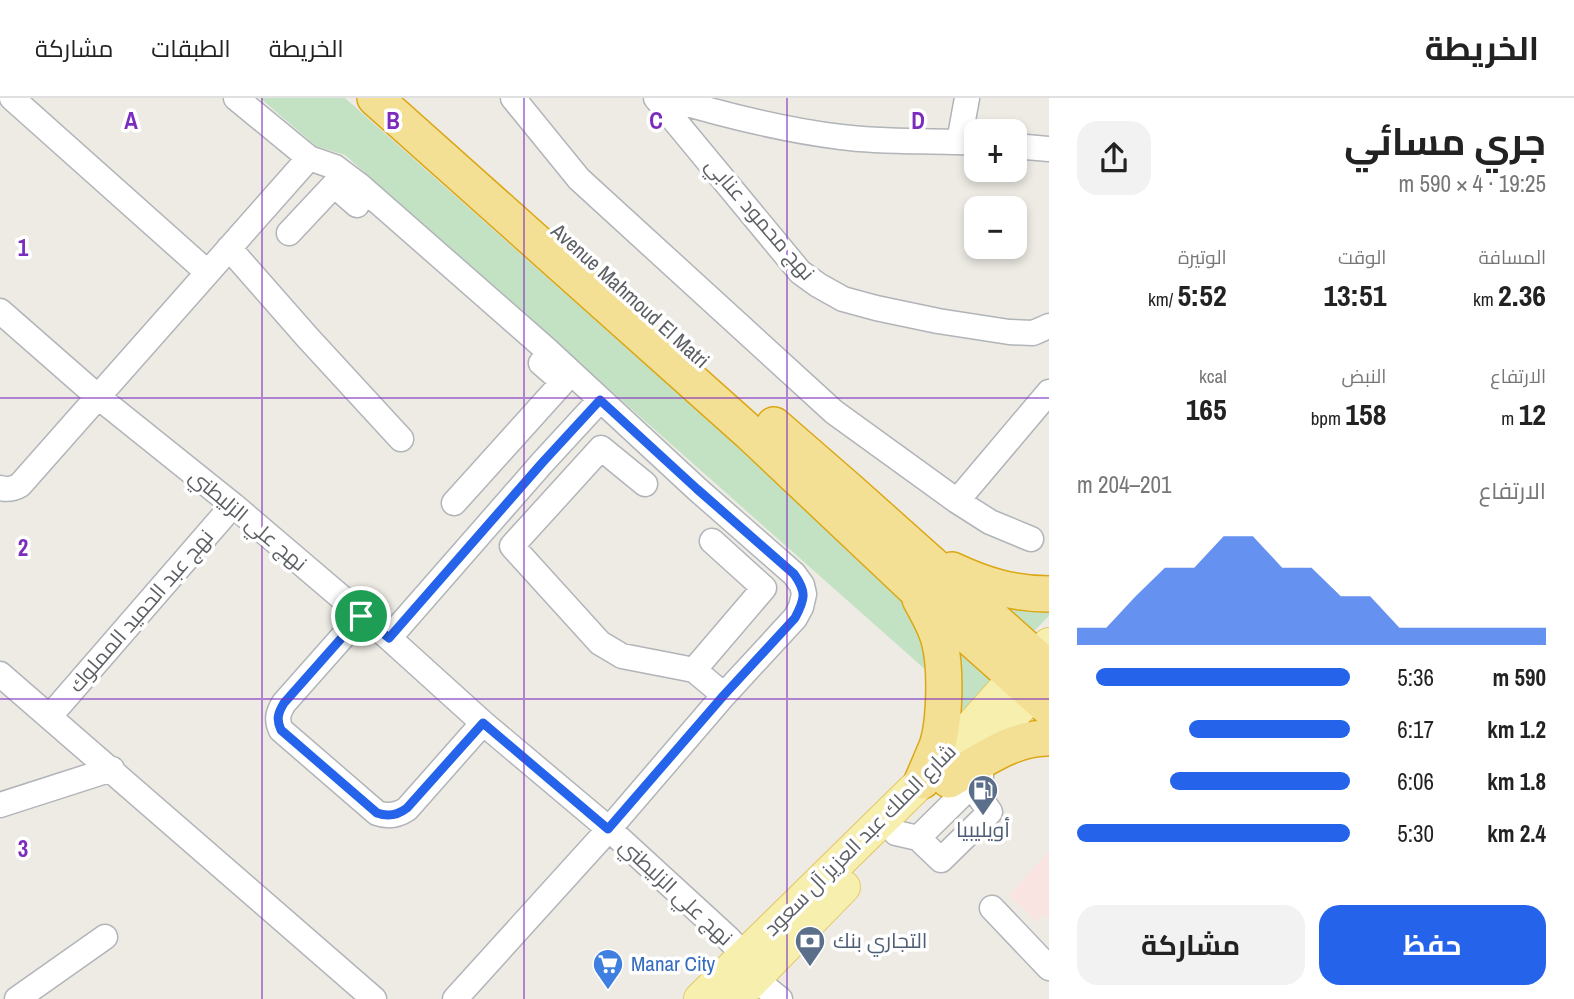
<!DOCTYPE html>
<html lang="ar">
<head>
<meta charset="utf-8">
<style>
  :root { --surface:#fff; --page:#f2f2f2; --text:#222; --muted:#767676; --line:#e0e0e0; --accent:#2563eb }
  body { margin:0; font-family:"Archivo Narrow",Cairo,sans-serif; background:var(--page); color:var(--text); direction:rtl; height:100vh; display:flex; flex-direction:column; font-size:26px; white-space:nowrap }
  * { box-sizing:border-box; margin:0 }
  p { font-size:23px; color:var(--muted) }
  .icon { flex:none; width:38px; height:38px; fill:none; stroke:currentColor; stroke-width:2; stroke-linecap:round; stroke-linejoin:round }
  .map { position:relative; flex:1; overflow:hidden; direction:ltr }
  .side { display:flex; flex-direction:column; background:var(--surface); width:525px }
  .side>* { flex:none }
  .tools { position:absolute; left:964px; top:21px; display:grid; gap:14px }
  .tools a { display:grid; place-items:center; width:63px; height:63px; border-radius:14px; background:var(--surface); box-shadow:0 4px 10px #0003; font-size:35px }
  .pin { position:absolute; display:grid; place-items:center; width:60px; height:60px; color:#fff; margin:-30px; border:4px solid #fff; border-radius:50%; box-shadow:0 2px 7px #0007 }
  .round { display:grid; place-items:center; flex:none; width:74px; height:74px; border-radius:21px; background:var(--page) }
  .summary { display:flex; align-items:center; justify-content:space-between; height:119px; padding:0 28px }
  h1 { font-size:38px; font-weight:700; line-height:52px }
  .stats { display:grid; grid-template-columns:repeat(3,1fr); gap:10px; height:119px; padding:7px 28px }
  .stats div { display:grid; align-content:center }
  .stats b { font-size:30px; font-weight:700 }
  .stats small { font-size:19px; font-weight:400 }
  .stats p { font-size:19px }
  .chart { height:196px; padding:14px 28px }
  .chart p { display:flex; justify-content:space-between }
  .chart svg { width:100%; height:126px; margin-top:7px; fill:var(--accent); opacity:.7 }
  .cta { display:flex; gap:14px; margin-top:auto; padding:14px 28px }
  .cta a { flex:1; height:80px; border-radius:21px; background:var(--accent); color:#fff; font-size:28px; font-weight:700; line-height:80px; text-align:center }
  .cta a+a { background:var(--page); color:var(--text) }
  ul { padding:0 28px; list-style:none; font-size:23px }
  li { display:grid; grid-template-columns:112px 84px 1fr; align-items:center; height:52px }
  li i { height:18px; border-radius:9px; background:var(--accent) }
  header { display:flex; align-items:center; gap:42px; box-sizing:border-box; height:98px; padding:0 35px; background:var(--surface); border-bottom:2px solid var(--line) }
  header strong { font-size:33px }
  nav { display:flex; gap:38px; margin-inline-start:auto; font-size:24px }
  main { display:flex; flex:1; min-height:0 }
  .map>svg:first-child { display:block }
</style>
</head>
<body>
<header>
<strong>الخريطة</strong>
<nav><a>الخريطة</a><a>الطبقات</a><a>مشاركة</a></nav>
</header>
<main>
<section class="side">
<div class="summary"><div><h1>جري مسائي</h1><p>19:25 · 4 × 590 m</p></div><a class="round"><svg class="icon" aria-label="share" viewBox="0 0 24 24"><path d="M12 15V3M7 8l5-5 5 5M5 13v7h14v-7"/></svg></a></div>
<div class="stats">
<div><p>المسافة</p><b>2.36<small> km</small></b></div>
<div><p>الوقت</p><b>13:51</b></div>
<div><p>الوتيرة</p><b>5:52<small> /km</small></b></div>
</div>
<div class="stats">
<div><p>الارتفاع</p><b>12<small> m</small></b></div>
<div><p>النبض</p><b>158<small> bpm</small></b></div>
<div><p>kcal</p><b>165</b></div>
</div>
<div class="chart"><p><span>الارتفاع</span>201–204 m</p>
<svg viewBox="0 0 160 44" preserveAspectRatio="none"><path d="M0 44V38L10 38L20 27L30 17L40 17L50 6L60 6L70 17L80 17L90 27L100 27L110 38L120 38L130 38L140 38L150 38L160 38V44z"/></svg>
</div>
<ul>
<li><b>590 m</b>5:36<i style="width:93%"></i></li>
<li><b>1.2 km</b>6:17<i style="width:59%"></i></li>
<li><b>1.8 km</b>6:06<i style="width:66%"></i></li>
<li><b>2.4 km</b>5:30<i style="width:100%"></i></li>
</ul>
<div class="cta"><a>حفظ</a><a>مشاركة</a></div>
</section>
<div class="map">
<svg width="1049" height="901" viewBox="0 0 1049 901">
  <rect width="100%" height="100%" fill="#edebe4"/>
  <!-- medical -->
  <path fill="#f9e4e1" d="M1049,753V821L1044,816L1036,824L1009,797Z"/>
  <!-- green -->
  <path fill="#c3e2c4" d="M260,0H345L996,578L949,628L927,573L345,57L316,48Z
    M992,496L1049,499V518L1034,533Z"/>
  <g fill="none" stroke-linecap="round" stroke-linejoin="round">
    <!-- minor casing -->
    <g stroke="#b1b4b8" stroke-width="27">
      <path id="minor" d="M12,0L207,174
        M236,0L309,60L335,69L359,87L547,252L697,391L794,476L802,487L804,496L801,509L795,520L724,597L609,731L455,901
        M513,0L579,81L834,314L957,403L990,424L1031,441
        M656,0L800,174L818,187L843,201L876,210L938,223L1009,234L1033,235L1049,228
        M667,0C724,17 782,32 841,39C886,45 932,42 976,45
        M959,44L967,0
        M1015,48L1049,51
        M289,135L334,87L357,107
        M229,150L308,240L401,341
        M0,213L97,298L233,407L389,540L483,625L609,731L728,840L744,858L765,889L780,901
        M645,386L601,350L512,448L600,545L622,558L694,572L724,597
        M0,390C8,392 13,391 20,387L309,60
        M957,403L1049,294
        M454,405L563,284L541,265
        M361,518L284,605C278,615 276,621 281,632L377,715C388,719 398,717 407,711L483,625
        M389,540L542,365L600,302
        M694,572L764,490L712,443
        M0,576L374,901
        M50,618L233,407
        M0,707L112,671
        M896,735L918,740L981,678
        M918,740L941,762L990,714L971,687
        M992,810L1049,870
        M17,901L105,839"/>
    </g>
    <!-- major casing -->
    <g stroke="#e4c766" stroke-width="34">
      <path id="major" d="M966,665L1049,580
        M700,901L922,683L1015,579L1049,546
        M735,901L844,789"/>
    </g>
    <!-- highway casing -->
    <g stroke="#dca715" stroke-width="38">
      <path id="highway" d="M375,0L750,335L913,489L1049,610
        M774,327L851,394L1049,571
        M952,472C984,487 1013,496 1049,496
        M920,501C928,516 937,530 940,546C946,571 945,624 937,648C932,660 927,672 922,683
        M949,682C980,664 1013,639 1049,640"/>
    </g>
    <!-- minor -->
    <use href="#minor" stroke="#fff" stroke-width="24"/>
    <!-- major -->
    <use href="#major" stroke="#f7efae" stroke-width="32"/>
    <!-- highway -->
    <use href="#highway" stroke="#f3e095" stroke-width="35"/>
  </g>
  <g fill="none" stroke-linecap="round" stroke-linejoin="round">
    <!-- route casing -->
    <g stroke="#fff" stroke-width="14">
      <path id="route" d="M600,302L697,391L794,476C807,494 805,501 795,520L724,597L608,731L483,625L407,710C398,717 388,719 377,715L281,632C276,621 278,615 284,605L361,518L389,540L542,365Z"/>
    </g>
    <!-- route -->
    <use href="#route" stroke="#2563eb" stroke-width="9"/>
  </g>
  <!-- grid -->
  <path fill="none" stroke="#7b2cbf" stroke-width="2" stroke-opacity="0.55" d="M262,0V901M524,0V901M787,0V901M0,300H1049M0,601H1049"/>
  <!-- icons -->
  <defs>
    <g id="fuel-pin" transform="scale(1.575)"><path d="M0 17L-7.5 6A9.5 9.5 0 1 1 7.5 6Z" fill="#5c6f8a" stroke="#fff"/><path d="M-5.5-6h7V0h2V4h1.3V-2.5L3-4.5l.8-.8L6-3V5H2.5V1h-1V6h-7ZM-4.2-4.7v3.2H.2V-4.7Z" fill="#fff"/></g>
    <g id="bank-pin" transform="scale(1.575)"><path d="M0 17L-7.5 6A9.5 9.5 0 1 1 7.5 6Z" fill="#5c6f8a" stroke="#fff"/><path d="M-6-4H6V4H-6ZM0-2.3a2.3 2.3 0 1 0 0 4.6a2.3 2.3 0 1 0 0-4.6Z" fill="#fff"/></g>
    <g id="supermarket-pin" transform="scale(1.575)"><path d="M0 17L-7.5 6A9.5 9.5 0 1 1 7.5 6Z" fill="#3f7fe0" stroke="#fff"/><path d="M-6-5.5h2.5l.6 2H6L4.5 2H-2.5L-4.4-4H-6ZM-1.5 3.2a1.3 1.3 0 1 0 .1 0ZM3 3.2a1.3 1.3 0 1 0 .1 0Z" fill="#fff"/></g>
  </defs>
  <g fill-rule="evenodd">
    <use href="#fuel-pin" x="983" y="692"/>
    <use href="#bank-pin" x="810" y="843"/>
    <use href="#supermarket-pin" x="608" y="866"/>
  </g>
  <g text-anchor="middle" stroke-width="7" stroke-linejoin="round" paint-order="stroke">
    <!-- street labels -->
    <g font-size="21" fill="#5c5f63" stroke="#fff">
      <text transform="translate(760 121) rotate(49)" y="7">نهج محمود عنابي</text>
      <text transform="translate(630 198) rotate(42)" y="7">Avenue Mahmoud El Matri</text>
      <text transform="translate(248 422) rotate(40)" y="7">نهج علي الزليطني</text>
      <text transform="translate(141 513) rotate(-49)" y="7">نهج عبد الحميد المملوك</text>
      <text transform="translate(860 742) rotate(-45)" y="7">شارع الملك عبد العزيز آل سعود</text>
      <text transform="translate(676 794) rotate(43)" y="7">نهج علي الزليطني</text>
    </g>
    <!-- service labels -->
    <g font-size="21" fill="#4e5e75" stroke="#fff">
      <text x="983" y="739">أويليبيا</text>
      <text x="833" y="850" text-anchor="start">التجاري بنك</text>
    </g>
    <!-- shop labels -->
    <g font-size="21" fill="#366cbe" stroke="#fff" text-anchor="start">
      <text x="631" y="873">Manar City</text>
    </g>
  </g>
  <g font-size="23" text-anchor="middle" font-weight="bold" fill="#7b2cbf" stroke="#fff" stroke-width="7" stroke-linejoin="round" paint-order="stroke">
    <text x="131" y="31">A</text>
    <text x="393" y="31">B</text>
    <text x="656" y="31">C</text>
    <text x="918" y="31">D</text>
    <text x="23" y="158">1</text>
    <text x="23" y="458">2</text>
    <text x="23" y="759">3</text>
  </g>
</svg>
<div class="tools">
<a>+</a>
<a>−</a>
</div>
<div class="pin" style="left:361px;top:518px;background:#1e9e55"><svg class="icon" aria-label="arrive" viewBox="0 0 24 24"><path d="M6 21V4h12l-3 4 3 4H6"/></svg></div>
</div>
</main>
</body>
</html>
